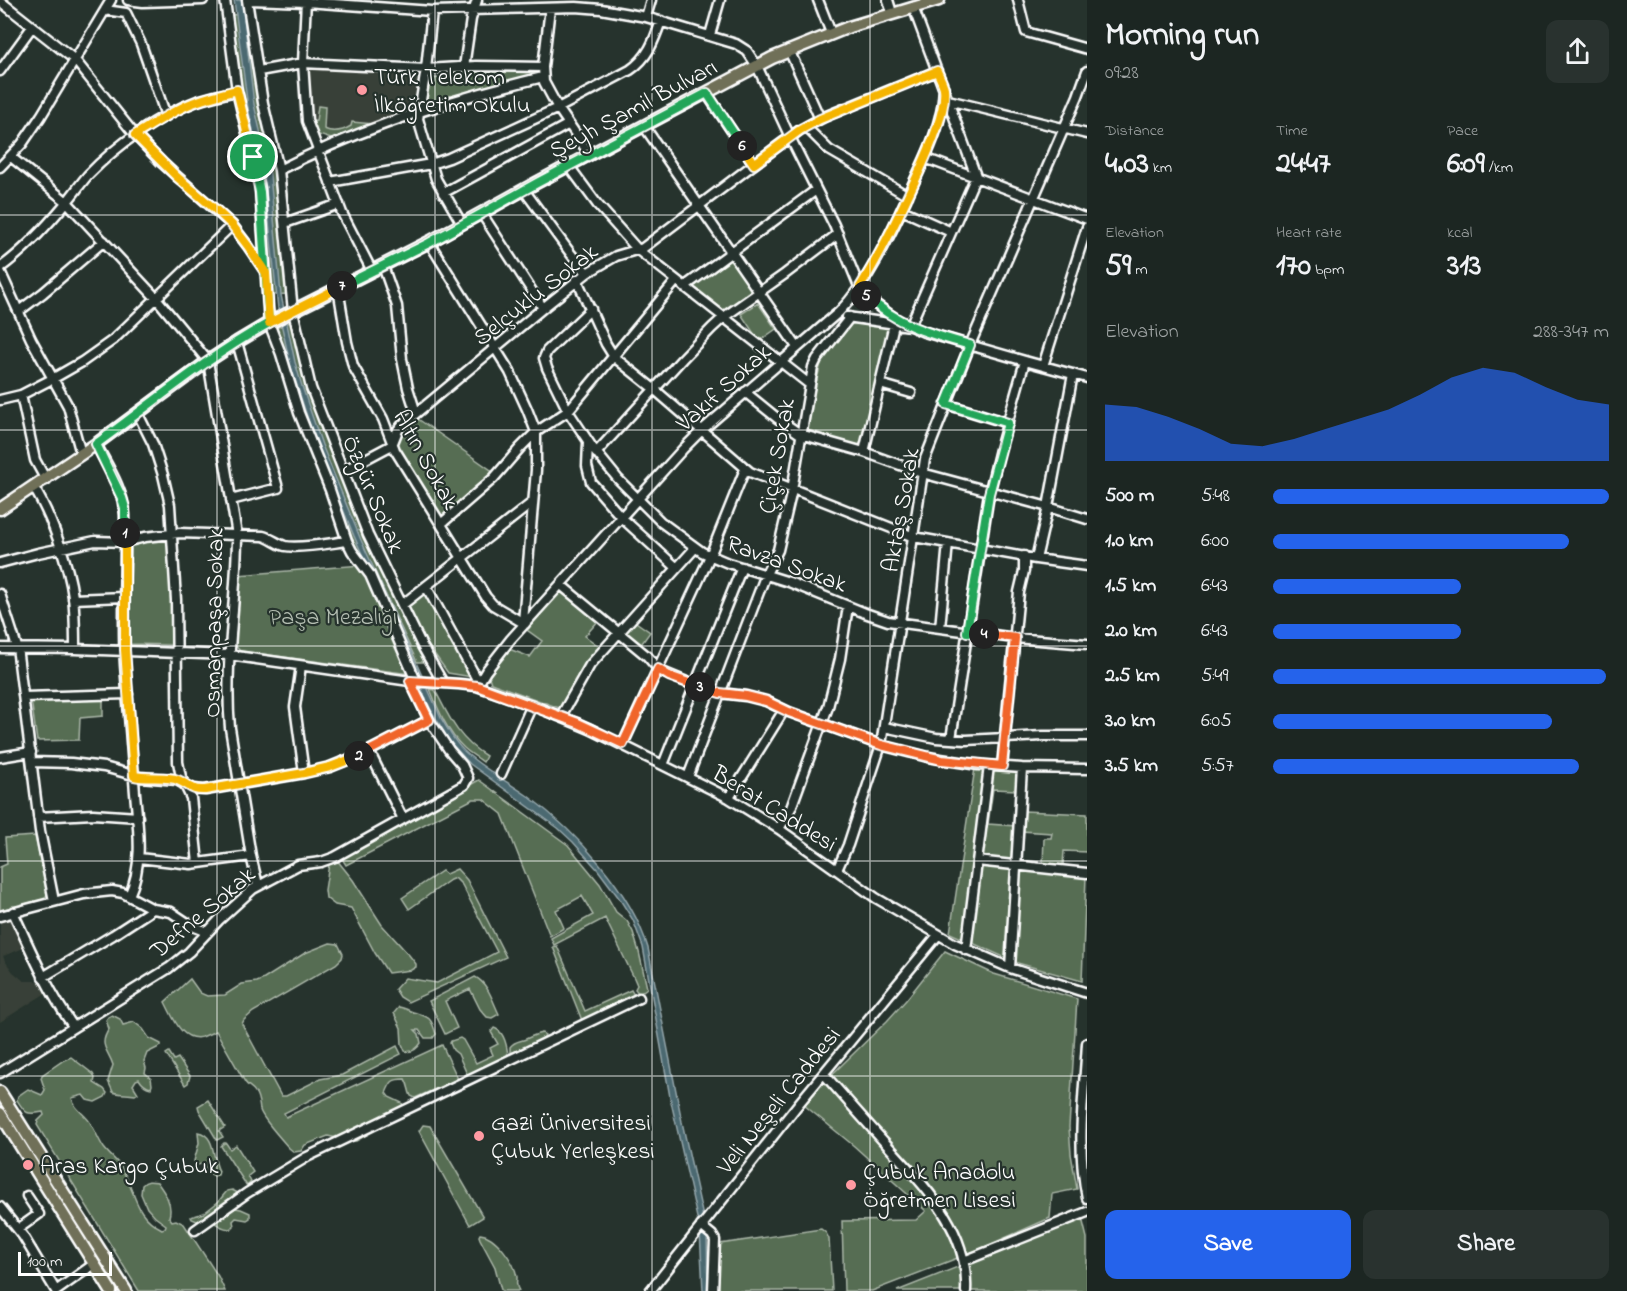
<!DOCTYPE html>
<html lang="en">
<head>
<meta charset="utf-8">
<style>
  :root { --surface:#1c2622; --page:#29322f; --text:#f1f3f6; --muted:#a0a5a5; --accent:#2563eb }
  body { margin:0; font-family:"Indie Flower",sans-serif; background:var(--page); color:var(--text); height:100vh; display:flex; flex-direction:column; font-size:22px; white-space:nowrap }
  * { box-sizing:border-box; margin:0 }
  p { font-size:20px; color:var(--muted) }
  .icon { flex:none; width:33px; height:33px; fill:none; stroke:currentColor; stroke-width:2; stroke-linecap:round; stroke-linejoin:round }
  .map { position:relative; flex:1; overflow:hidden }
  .details { display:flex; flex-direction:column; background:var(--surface); width:540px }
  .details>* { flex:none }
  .scale { position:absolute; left:18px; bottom:15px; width:94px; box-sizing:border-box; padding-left:6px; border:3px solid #fff; border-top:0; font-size:16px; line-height:21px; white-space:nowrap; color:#fff; -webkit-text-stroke:4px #26332d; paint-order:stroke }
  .pin { position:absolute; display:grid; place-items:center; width:51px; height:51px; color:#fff; margin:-26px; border:3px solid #fff; border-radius:50%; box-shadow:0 2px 6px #0007 }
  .km { position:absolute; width:30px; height:30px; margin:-15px; border-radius:50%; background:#222; color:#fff; font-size:16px; line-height:30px; text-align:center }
  .round { display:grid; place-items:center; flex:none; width:63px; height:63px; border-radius:12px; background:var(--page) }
  .summary { display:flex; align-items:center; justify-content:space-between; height:102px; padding:0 18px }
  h1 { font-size:33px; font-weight:700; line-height:45px }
  .stats { display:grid; grid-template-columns:repeat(3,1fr); gap:9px; height:102px; padding:6px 18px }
  .stats div { display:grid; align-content:center }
  .stats b { font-size:30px; font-weight:700 }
  .stats small { font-size:16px; font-weight:400 }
  .stats p { font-size:16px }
  .chart { height:168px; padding:12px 18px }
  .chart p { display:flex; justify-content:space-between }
  .chart svg { width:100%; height:108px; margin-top:6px; fill:var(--accent); opacity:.7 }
  .button { display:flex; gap:12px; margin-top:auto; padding:12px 18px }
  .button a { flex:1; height:69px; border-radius:12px; background:var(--accent); color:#fff; font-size:24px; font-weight:700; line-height:69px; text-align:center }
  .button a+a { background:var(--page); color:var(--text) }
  ul { padding:0 18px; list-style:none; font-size:20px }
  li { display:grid; grid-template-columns:96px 72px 1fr; align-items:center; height:45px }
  li i { height:15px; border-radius:8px; background:var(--accent) }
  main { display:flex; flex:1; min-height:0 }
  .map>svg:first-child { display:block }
</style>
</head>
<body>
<main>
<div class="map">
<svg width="1087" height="1291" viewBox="0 0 1087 1291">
  <rect width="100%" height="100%" fill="#26332d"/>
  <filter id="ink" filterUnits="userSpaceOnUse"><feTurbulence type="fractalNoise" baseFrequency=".0167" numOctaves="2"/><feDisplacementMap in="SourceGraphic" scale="12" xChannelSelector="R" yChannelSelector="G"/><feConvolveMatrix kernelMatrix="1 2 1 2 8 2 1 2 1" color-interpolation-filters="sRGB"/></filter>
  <g filter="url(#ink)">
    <!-- built -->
    <path fill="#384137" d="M308,66L418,72L414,107L410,111L387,121L334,140L309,122Z
      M14,918L24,948L3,956L5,961L13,972L24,981H40L46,993L0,1022V923Z"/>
    <!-- green -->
    <path fill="#566d52" stroke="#aab6a8" stroke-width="1.5" d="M244,14L249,30L258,105L275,178L287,294L270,295L263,200L244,115L231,15Z
      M538,68L537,75L424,107L427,78L468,79V69Z
      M318,106L325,107L324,129C333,133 343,131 351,126L352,122L374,124L334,140L316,134L309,122L316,121Z
      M729,257L753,290L723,310L691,285Z
      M758,303L776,329L759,341L741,314Z
      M292,321L307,389L330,451L363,533L424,662H417L370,561L362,563L352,545L291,381L276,328Z
      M852,323L890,328L861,447L807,432L805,428L821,363L826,355Z
      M418,419L491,470L492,475L469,498L458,503L442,518L397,448C400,431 404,429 418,419Z
      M170,535L174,645L129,644L131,543Z
      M362,565L410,674L240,651L234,644L238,575Z
      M561,590L599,620L585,636L600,647L584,669L562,709L491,683L489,677L509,649L530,657L542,641L527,630Z
      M426,592L472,677L448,673L423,638L407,605Z
      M633,620L650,632L640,646L623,632Z
      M430,689L435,690C449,717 458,739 486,756L483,762C477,757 469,753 464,748C447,732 438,709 430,689Z
      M103,698V716L80,718L79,740L37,741L31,699Z
      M975,768L1018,771L1017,790L993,789L988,824L1016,826L1006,958L950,933Z
      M479,780L568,845L600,884L616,912L627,921L633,932L639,952L647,988L639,994L635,989L637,985L634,978L605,918L554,945L551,938L593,915L582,896L556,910L564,928L550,936L502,814L483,799H473L346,865L341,857Z
      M1024,811L1087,814V852L1064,851L1063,865L1043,864L1044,838H1051L1052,833L1021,831Z
      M35,836L47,894L45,899L0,910V867L7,864L5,838Z
      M337,860L353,880L382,925L409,955L416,964V967L411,970L388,973L375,953L351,908L335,905L326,898L325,890L329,864Z
      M1020,868L1086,876L1082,981L1014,962Z
      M457,869L467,880L506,957L408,1002L400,997L395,989L405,978L437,983L497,952L462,885L455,878L450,880L409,909L402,898L442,871L446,874Z
      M330,943L338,944L343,954L342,958L336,964L253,1012L244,1020L242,1024L281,1096H286L320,1079L342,1075L397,1046L401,1054L284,1113L286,1117L442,1045L458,1079L415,1098L411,1096C408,1090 409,1085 405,1079C392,1079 391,1081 386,1093L389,1097L402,1103L406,1113L356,1141H350L328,1136L305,1145L301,1151L294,1152L289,1148C282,1140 262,1118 260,1110C259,1104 259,1097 255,1092C253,1088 248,1087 245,1082L216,1031C211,1033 207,1035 202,1037C181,1042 173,1017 165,1002L190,979L200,993L207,996L225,995L242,984L257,982L264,979L305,953Z
      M557,946L585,1011L631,990L635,997L583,1023L553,947Z
      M945,951L994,974L1077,999L1069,1127L1071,1154L1077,1189L1052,1194L1050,1218L973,1252L872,1291H844L842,1221L916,1220L926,1211L854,1146L804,1105L813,1093L887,1021L906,1000Z
      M475,977C488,983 493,1002 499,1014L492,1018L487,1017L480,1009L470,989L445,1001L457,1028L445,1034L429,1001Z
      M399,1007C404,1008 408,1010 413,1012C429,1017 431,1017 436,1034L433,1038H425L419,1030H415L419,1034L421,1043C417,1049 412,1053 405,1051L402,1044L401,1028L394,1013Z
      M112,1015L120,1019L123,1025L134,1022L143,1029L149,1038L161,1044V1046L147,1053L144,1061L146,1068L145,1073L151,1078L152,1085L151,1088C145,1087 142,1084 139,1079L136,1080L133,1085L138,1093L135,1095C128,1093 120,1095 113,1092L108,1081L113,1065C108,1049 98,1046 109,1029L106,1020L108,1017Z
      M494,1028C504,1031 507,1046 508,1056L475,1072L467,1074L458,1054L453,1050L450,1043L451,1041L460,1038L463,1040L476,1063L493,1055L490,1048L498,1044L491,1032Z
      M542,1033L545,1035C539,1046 522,1054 510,1052V1047C515,1040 521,1042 528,1038C533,1036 535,1034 542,1033Z
      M169,1052L174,1060L178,1058L190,1076L188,1083L185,1085L166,1054Z
      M71,1057L93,1074L95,1078L94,1083L104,1089L107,1093L105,1097L95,1102L87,1100L83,1095L72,1098C74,1110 86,1114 91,1124C96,1132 99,1141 104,1148C110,1156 118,1161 122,1169C137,1194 133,1214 162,1229L165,1228L166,1225L155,1217L147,1208L141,1194L142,1185C147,1180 151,1181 157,1182C165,1193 173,1204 169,1217L172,1221L176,1220L184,1224L218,1276L225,1291H139L37,1125L38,1121L44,1115L43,1112C26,1115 26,1114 17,1100L18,1096L28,1089L42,1095L45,1090L41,1078L42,1075L64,1060Z
      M208,1100L225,1127L219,1131L223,1137L217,1140L199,1110L198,1106Z
      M423,1125L430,1126L483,1217L470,1225L419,1131Z
      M198,1132C216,1135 212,1159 219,1171L218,1175L214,1176L209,1173L203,1164L196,1165L194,1161L199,1143Z
      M224,1143H226L230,1149L236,1145L253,1172L248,1176L251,1182L247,1186L221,1146Z
      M232,1190L240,1194L229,1207L241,1209L250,1213V1218L247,1220L236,1218L233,1221L234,1226L231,1229C223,1229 214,1223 209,1218L197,1221L192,1219L191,1217L204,1213L218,1202L227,1191Z
      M1082,1218L1087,1238V1291H897Z
      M821,1229L826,1233L829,1239L832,1291H717L720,1244Z
      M480,1234C496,1235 515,1263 517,1277C517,1283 515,1285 519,1291H503L501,1290L495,1267L480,1239L479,1236Z"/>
    <!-- water -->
    <path fill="#4b6971" stroke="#93a5aa" stroke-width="1.5" d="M234,0H242L254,104L270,174L281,295L295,362L302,386L322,445L361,540L441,718C448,729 454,742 464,751C483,769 507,781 528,796C576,832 631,890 648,948L682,1122L707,1235L708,1291H703L700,1231L670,1097L643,947L633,920L619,898L598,870L573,842L558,828L470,764L450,742L431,710L354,536L315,441L290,364L278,309L265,182L248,108Z"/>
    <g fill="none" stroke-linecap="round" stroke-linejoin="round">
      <!-- minor casing -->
      <g stroke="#fff" stroke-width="13">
        <path id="minor" d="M128,0L143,2L203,0
          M225,0L237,91L260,188L269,323L281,354L299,413L330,490L347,541L352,551L370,575L416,681
          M247,0L263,103L279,170L293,311L311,388L368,535L422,646L443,683
          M250,0L306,2L432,11L576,7L601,9L646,17L736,44L747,51L757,66L790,137L834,225L858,284L866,295L874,303L897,320L924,332L1025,361L1087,378
          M306,0L303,63L307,121L342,213L372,271
          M818,0L831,33
          M888,0L892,13
          M1018,0L1026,32L1087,49
          M0,1L75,60L135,135L162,163L232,225L248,246L265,271
          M550,8L543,67L544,82L558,108L590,155
          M105,10L126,13L141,44L166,116
          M432,11L426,69L418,119L436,179L462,224
          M646,17L651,0
          M710,35L720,0
          M789,50L820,119
          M464,67L471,19L477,0
          M0,71L32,27
          M259,71L303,63L426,69L476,66L543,67
          M707,94L754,164
          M948,100L1087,134
          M644,126L797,347
          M806,127L829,150L908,196
          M11,157L67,202L157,299L208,361L237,535C237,599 224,663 230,728L251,856L258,885
          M925,158L1087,219
          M569,166L597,204L638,250L809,384
          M0,167L22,144L41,116L111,0
          M279,170C362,127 452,99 543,77
          M330,182L431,164L449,158L558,108L630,70C648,58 654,41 661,21
          M524,190L571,254L587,273
          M443,193L569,124
          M902,210L951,232
          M482,214L543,308
          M285,223L339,204
          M429,242L510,372L527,409L536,432V470L523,622
          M383,266L397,306L402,359L408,388L416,413
          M0,268C25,250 45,228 65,204C73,195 80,184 88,175C117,145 157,116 197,101C210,97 223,94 237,91
          M0,271L31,339L68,406L81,454
          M577,280L606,344L614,357L654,389L750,472L914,537L1036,559L1087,566
          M684,287L816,190
          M338,288L347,342L353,366L383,419L395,450L486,597L493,605L525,624
          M591,309L547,351L544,358L547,368L568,411L592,447L618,479L661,522L702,552L728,563L789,582L865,613L888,621L1015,638L1087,644
          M19,311L43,293L104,241
          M847,317L910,326L976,176L913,7
          M1043,366L1087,227
          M880,384L911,393
          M745,392L777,418L800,434L864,452L922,473L1048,507L1087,519
          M21,395L35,460L46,480
          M0,400L21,395L54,378L82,362L113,340L232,225
          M946,404L1008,423
          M138,414L153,444L163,475L170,505L176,600L178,762L181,777L191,798L198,863
          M588,443L587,466L591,482L622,518L677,568
          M96,444C108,467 123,489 125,515C126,565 122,615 125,665C128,708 132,750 135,793C138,827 144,864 129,896
          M864,452L894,324
          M596,453L682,359L712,328L724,317L785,274L838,234
          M343,471L392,445L398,430L402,425L543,308L587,273L616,256L643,248L774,149L800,130L824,117L937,71
          M34,488C51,515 69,565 73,597C75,614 75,632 75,649
          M231,500L278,488L237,342
          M441,524L494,478L520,448L536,432L568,411L676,281
          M1036,559L1048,507L1073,374
          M0,563L38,553L95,541L125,542L145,537L180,533L263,536C271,538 277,544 285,546C300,549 331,543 347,541
          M561,585L647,656L660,671L694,685L720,693L746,696L766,701L789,712L881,745L928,757L978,765L1022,768L1087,769
          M426,586L479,683
          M0,594L17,647L40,831L54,901
          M73,599L124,597
          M402,605L533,502
          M940,628L948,543
          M0,648L75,649L229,655L410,681L459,684L477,686L532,705L590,729L729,798L779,829L876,898L955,944L1010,968L1087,993
          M301,666L295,707L304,773
          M477,686L486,671L511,639L683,449L701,431L839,312C871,279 890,235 909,193C920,168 934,143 940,116C943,107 943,98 944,88
          M24,697L128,694
          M561,716L590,665L695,548
          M884,727L936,738L966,740L1043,736H1087
          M951,739L989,494L1000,449L1025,361
          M623,744L710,556L745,469
          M369,751L403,819
          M0,757L31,752
          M32,762L71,763L104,767L140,777L177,780L193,789L205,790L304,773L330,767L369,751L429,720
          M663,765L742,567
          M1002,767L1019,592L1024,571V556
          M501,774L532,705
          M688,777L766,574L778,550L792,490L813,367L817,359L850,317
          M729,798L784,710
          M38,817L93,814L138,817
          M779,829L791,808L828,707L840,659L848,606
          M139,858L191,864L251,856
          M977,861L1087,873
          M837,870L848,845L881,745L925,459L970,345L1078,96L1087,71
          M13,912C31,951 48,991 73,1026
          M0,916L84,894L112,891L123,893L153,909L171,912L192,926L208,932
          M966,950L989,766
          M1010,968L1022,768
          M43,977L113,935L153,909
          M1087,1043C1084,1094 1076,1147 1087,1198
          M0,1073L169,968L189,952L219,920L253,889L298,865L321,862L335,857L464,785L468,778L462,765L449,750L429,720L410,681
          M824,1074C845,1098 866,1122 888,1146C926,1188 969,1230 966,1291
          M0,1207L23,1236L56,1291L94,1264
          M701,1226L712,1235L715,1240L713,1291
          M18,1229L39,1214L27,1196
          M195,1230L247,1193L307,1157L639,998
          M964,1261L1087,1212
          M650,1291L800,1102L938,935"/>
      </g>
      <!-- major casing -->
      <g stroke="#fff" stroke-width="15">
        <path id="major" d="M0,509L96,444L208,361L237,342L269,323L429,242L536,183L772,58L849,27L939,0
          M0,1092L126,1291
          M0,1113L111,1291"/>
      </g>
      <!-- minor -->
      <use href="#minor" stroke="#26332d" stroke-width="8"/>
      <!-- major -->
      <use href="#major" stroke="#706f59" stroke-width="10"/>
    </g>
  </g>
  <g fill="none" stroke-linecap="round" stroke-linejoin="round" filter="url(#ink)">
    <!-- split-1 casing -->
    <g stroke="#fff" stroke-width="12">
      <path id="split-1" d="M125,533V508L122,498L96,444C153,403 207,357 269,323L260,192L253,157"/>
    </g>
    <!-- split-2 casing -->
    <g stroke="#fff" stroke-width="12">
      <path id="split-2" d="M125,533V650L134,776C146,779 168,776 178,780C189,785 192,791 205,790L304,773L330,767L359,756"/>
    </g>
    <!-- split-3 casing -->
    <g stroke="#fff" stroke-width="12">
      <path id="split-3" d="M359,756L429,720L410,681L459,684L477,686L578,723L623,744L658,669L669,676L700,687"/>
    </g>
    <!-- split-4 casing -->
    <g stroke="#fff" stroke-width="12">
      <path id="split-4" d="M700,687L720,693L746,696L766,701L789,712L881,745L942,760L1002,766L1015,638L984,634"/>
    </g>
    <!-- split-5 casing -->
    <g stroke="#fff" stroke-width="12">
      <path id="split-5" d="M866,296C899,326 928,333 970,345L946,404L1008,423L989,494L967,632L984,634"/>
    </g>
    <!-- split-6 casing -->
    <g stroke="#fff" stroke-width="12">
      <path id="split-6" d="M742,146L754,164L800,130L820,119L937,71C939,76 943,83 944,88C947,110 928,152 919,172C901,211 883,250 860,287L866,296"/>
    </g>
    <!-- split-7 casing -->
    <g stroke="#fff" stroke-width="12">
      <path id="split-7" d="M342,286L429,243L537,183L707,93L742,146"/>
    </g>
    <!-- split-8 casing -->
    <g stroke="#fff" stroke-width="12">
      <path id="split-8" d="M253,157L237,90C221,94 205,98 190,104C171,112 153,124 135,135L177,177L216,210L232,225L248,246L266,273L269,323L342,286"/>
    </g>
    <!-- split-1 -->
    <use href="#split-1" stroke="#22a559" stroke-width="8"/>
    <!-- split-2 -->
    <use href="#split-2" stroke="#f5b400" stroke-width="8"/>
    <!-- split-3 -->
    <use href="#split-3" stroke="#f0652b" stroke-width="8"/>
    <!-- split-4 -->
    <use href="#split-4" stroke="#f0652b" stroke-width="8"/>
    <!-- split-5 -->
    <use href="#split-5" stroke="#22a559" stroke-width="8"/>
    <!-- split-6 -->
    <use href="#split-6" stroke="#f5b400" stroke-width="8"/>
    <!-- split-7 -->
    <use href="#split-7" stroke="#22a559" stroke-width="8"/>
    <!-- split-8 -->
    <use href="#split-8" stroke="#f5b400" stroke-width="8"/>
  </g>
  <!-- grid -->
  <path fill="none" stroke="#fff" stroke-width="1.5" stroke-opacity="0.55" d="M217,0V1291M435,0V1291M652,0V1291M870,0V1291M0,215H1087M0,430H1087M0,646H1087M0,861H1087M0,1076H1087"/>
  <!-- markers -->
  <g fill="#ff9aa2" stroke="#26332d" stroke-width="2">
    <circle cx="362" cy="90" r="6"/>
    <circle cx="479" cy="1136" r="6"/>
    <circle cx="28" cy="1165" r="6"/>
    <circle cx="851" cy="1185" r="6"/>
  </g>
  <g text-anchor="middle" stroke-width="4.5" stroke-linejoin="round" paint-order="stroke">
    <!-- poi labels -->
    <g font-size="24" fill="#fff" stroke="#26332d" text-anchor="start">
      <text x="374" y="84">Türk Telekom<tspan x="374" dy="28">İlköğretim Okulu</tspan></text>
      <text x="491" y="1130">Gazi Üniversitesi<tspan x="491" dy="28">Çubuk Yerleşkesi</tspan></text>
      <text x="40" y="1173">Aras Kargo Çubuk</text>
      <text x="863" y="1179">Çubuk Anadolu<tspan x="863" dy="28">Öğretmen Lisesi</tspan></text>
    </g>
    <!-- street labels -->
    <g font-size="24" fill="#fff" stroke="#26332d">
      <text transform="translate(633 108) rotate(-28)" y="8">Şeyh Şamil Bulvarı</text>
      <text transform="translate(535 294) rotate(-38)" y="8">Selçuklu Sokak</text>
      <text transform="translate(723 387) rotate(-42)" y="8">Vakıf Sokak</text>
      <text transform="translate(776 456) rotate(-80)" y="8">Çiçek Sokak</text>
      <text transform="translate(427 459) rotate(61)" y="8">Altın Sokak</text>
      <text transform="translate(374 494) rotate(67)" y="8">Özgür Sokak</text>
      <text transform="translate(900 510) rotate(-80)" y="8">Aktaş Sokak</text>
      <text transform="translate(787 563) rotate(20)" y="8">Ravza Sokak</text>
      <text transform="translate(213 623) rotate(-89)" y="8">Osmanpaşa Sokak</text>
      <text transform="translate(775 808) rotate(32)" y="8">Berat Caddesi</text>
      <text transform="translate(202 912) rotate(-40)" y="8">Defne Sokak</text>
      <text transform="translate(778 1100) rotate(-51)" y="8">Veli Neşeli Caddesi</text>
    </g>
    <!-- park labels -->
    <g font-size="24" fill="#b3bdb1" stroke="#26332d">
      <text x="333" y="624">Paşa Mezalığı</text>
    </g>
  </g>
</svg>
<div class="scale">100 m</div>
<div class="pin" style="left:253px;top:157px;background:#1e9e55"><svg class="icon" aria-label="arrive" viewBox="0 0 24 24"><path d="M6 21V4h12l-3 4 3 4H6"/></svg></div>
<b class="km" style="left:125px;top:533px">1</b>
<b class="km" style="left:359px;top:756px">2</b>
<b class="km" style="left:700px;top:687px">3</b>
<b class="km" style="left:984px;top:634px">4</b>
<b class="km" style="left:866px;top:296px">5</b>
<b class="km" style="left:742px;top:146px">6</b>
<b class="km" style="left:342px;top:286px">7</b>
</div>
<section class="details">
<div class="summary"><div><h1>Morning run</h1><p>09:28</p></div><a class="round"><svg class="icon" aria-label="share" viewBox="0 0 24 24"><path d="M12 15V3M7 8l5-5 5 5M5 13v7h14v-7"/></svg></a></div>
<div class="stats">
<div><p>Distance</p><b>4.03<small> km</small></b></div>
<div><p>Time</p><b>24:47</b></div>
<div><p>Pace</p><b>6:09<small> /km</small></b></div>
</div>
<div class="stats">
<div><p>Elevation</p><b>59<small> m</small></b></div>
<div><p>Heart rate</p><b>170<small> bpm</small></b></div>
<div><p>kcal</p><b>313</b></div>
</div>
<div class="chart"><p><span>Elevation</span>288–347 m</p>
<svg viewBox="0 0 160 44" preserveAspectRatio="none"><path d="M0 44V21L10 22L20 26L30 31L40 37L50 38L60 35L70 31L80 27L90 23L100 17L110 10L120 6L130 8L140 14L150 19L160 21V44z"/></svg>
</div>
<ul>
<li><b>500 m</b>5:48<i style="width:100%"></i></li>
<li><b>1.0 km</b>6:00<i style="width:88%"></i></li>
<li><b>1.5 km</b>6:43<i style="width:56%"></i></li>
<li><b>2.0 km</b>6:43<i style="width:56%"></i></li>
<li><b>2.5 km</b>5:49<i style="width:99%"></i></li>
<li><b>3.0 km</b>6:05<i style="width:83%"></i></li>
<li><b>3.5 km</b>5:57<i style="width:91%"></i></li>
</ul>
<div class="button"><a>Save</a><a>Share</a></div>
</section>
</main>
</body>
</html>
